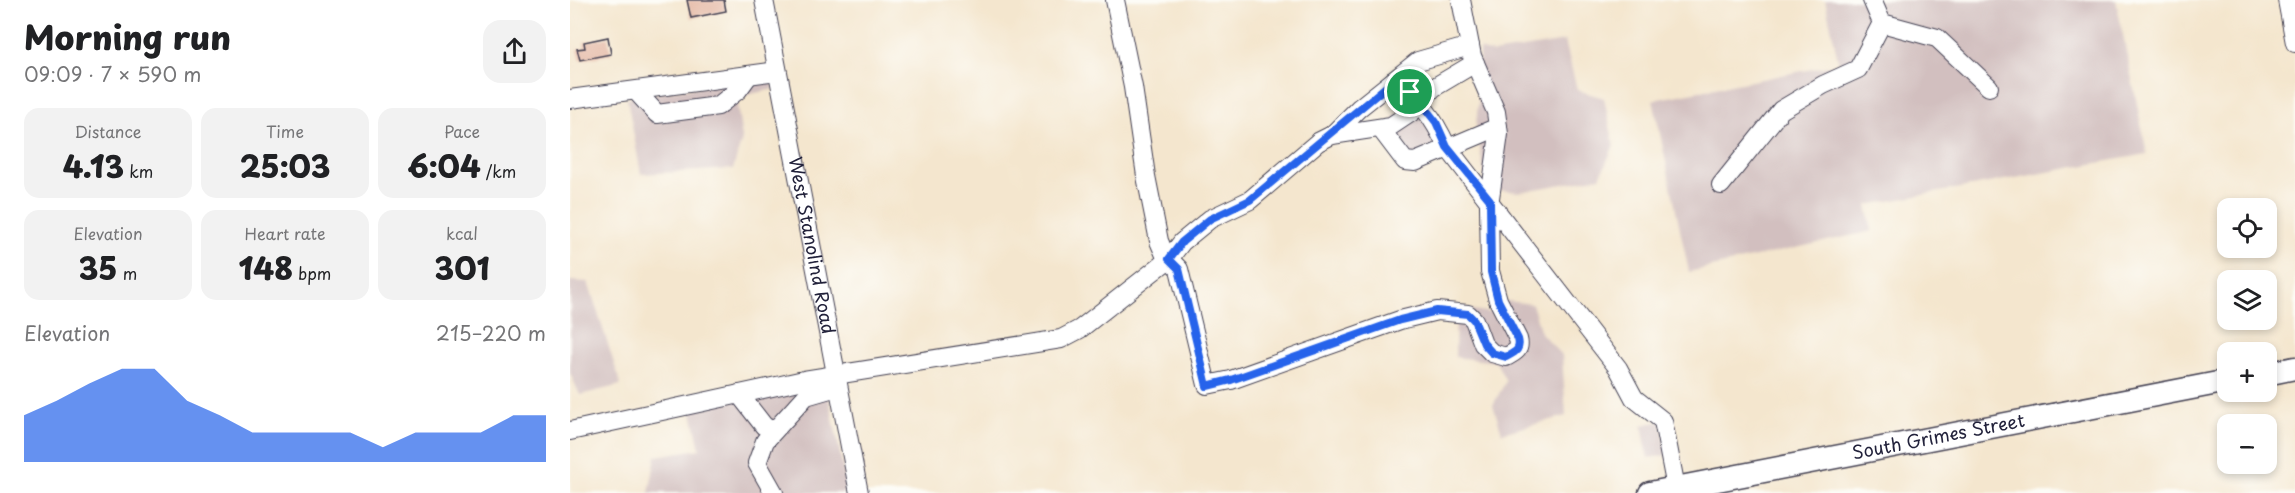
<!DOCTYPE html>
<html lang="en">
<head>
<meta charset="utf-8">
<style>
  :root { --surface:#fff; --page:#f2f2f2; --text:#202124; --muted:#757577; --accent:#2563eb }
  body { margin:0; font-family:"Playpen Sans",sans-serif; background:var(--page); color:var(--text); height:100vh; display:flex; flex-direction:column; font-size:22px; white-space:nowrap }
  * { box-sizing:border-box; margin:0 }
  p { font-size:20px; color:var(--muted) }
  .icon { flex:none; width:33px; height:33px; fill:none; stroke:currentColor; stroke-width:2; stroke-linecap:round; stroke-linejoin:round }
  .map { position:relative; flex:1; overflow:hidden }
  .side { display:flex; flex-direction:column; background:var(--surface); width:570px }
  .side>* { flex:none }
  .tools { position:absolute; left:1647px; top:198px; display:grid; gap:12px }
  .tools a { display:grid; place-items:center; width:60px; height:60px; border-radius:12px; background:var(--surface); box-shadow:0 3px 9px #0003; font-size:30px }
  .pin { position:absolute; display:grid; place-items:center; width:51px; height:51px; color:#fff; margin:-26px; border:3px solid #fff; border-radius:50%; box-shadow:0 2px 6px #0007 }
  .round { display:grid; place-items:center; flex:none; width:63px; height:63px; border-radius:18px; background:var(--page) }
  .head { display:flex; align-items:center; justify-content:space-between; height:102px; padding:0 24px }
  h1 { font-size:33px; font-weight:800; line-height:45px }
  .figures { display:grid; grid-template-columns:repeat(3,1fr); gap:9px; height:102px; padding:6px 24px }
  .figures div { display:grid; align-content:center; border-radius:15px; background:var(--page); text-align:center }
  .figures b { font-size:30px; font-weight:800 }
  .figures small { font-size:16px; font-weight:400 }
  .figures p { font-size:16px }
  .chart { height:168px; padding:12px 24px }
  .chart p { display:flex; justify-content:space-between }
  .chart svg { width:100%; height:108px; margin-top:6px; fill:var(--accent); opacity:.7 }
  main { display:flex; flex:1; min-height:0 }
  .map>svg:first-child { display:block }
</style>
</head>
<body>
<main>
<section class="side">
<div class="head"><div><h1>Morning run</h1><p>09:09 · 7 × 590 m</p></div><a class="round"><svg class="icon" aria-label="share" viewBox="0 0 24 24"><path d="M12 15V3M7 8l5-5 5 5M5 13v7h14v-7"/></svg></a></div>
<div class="figures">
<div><p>Distance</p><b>4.13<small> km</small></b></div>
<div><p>Time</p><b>25:03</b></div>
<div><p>Pace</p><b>6:04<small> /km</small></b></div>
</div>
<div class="figures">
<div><p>Elevation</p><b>35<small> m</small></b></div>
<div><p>Heart rate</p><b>148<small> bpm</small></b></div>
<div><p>kcal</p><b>301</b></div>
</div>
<div class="chart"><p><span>Elevation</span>215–220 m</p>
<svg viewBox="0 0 160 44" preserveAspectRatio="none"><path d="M0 44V25L10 19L20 12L30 6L40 6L50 19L60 25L70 32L80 32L90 32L100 32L110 38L120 32L130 32L140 32L150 25L160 25V44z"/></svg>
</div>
</section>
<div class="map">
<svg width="1725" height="493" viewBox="0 0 1725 493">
  <rect width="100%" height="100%" fill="#fdfcf7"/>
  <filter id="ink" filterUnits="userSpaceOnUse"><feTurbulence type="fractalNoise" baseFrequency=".0167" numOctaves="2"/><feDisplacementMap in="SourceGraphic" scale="12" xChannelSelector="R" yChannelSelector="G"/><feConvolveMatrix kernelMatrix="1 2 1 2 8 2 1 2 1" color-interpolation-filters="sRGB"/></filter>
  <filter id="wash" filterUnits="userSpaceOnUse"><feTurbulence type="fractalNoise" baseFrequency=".008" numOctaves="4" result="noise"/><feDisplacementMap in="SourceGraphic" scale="24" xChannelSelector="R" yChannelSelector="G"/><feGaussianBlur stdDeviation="1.35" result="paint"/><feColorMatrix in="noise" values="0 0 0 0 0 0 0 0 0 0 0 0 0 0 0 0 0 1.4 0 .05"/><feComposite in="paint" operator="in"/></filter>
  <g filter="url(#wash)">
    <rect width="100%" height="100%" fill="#f4e6ce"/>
    <!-- industrial -->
    <path fill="#d2bfbf" d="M1255,0H1546L1577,154L1297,205L1302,231L1119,272L1083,100L1269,64Z
      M995,41L1007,90L1034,98L1044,145L1030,177L950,192L917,189L906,126L909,93V49L923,53Z
      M202,76L204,89L166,97L172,139L163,169L71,174L57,98Z
      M842,102L887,149L840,171L829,167L822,118Z
      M0,281L18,282L51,385L10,395L0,373Z
      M921,299L962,304L971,333L992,355L996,416L932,433L923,405L936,381L926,362L885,357L886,307L921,313Z
      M256,383L278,493H79L86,456L130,449L121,408Z
      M1091,421L1097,455L1078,458L1072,425Z"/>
    <g id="blocks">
      <!-- building -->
      <path fill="#e2b19c" d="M117,0H154L156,11L121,18Z
        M38,37L41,54L10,60L7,49L15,48L14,42Z"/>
    </g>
  </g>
  <g filter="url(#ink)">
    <use href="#blocks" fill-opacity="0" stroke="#423f51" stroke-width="1.5"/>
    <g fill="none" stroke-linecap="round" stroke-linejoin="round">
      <!-- minor casing -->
      <g stroke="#423f51" stroke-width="20">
        <g id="minor">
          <path id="s1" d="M194,0L289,493"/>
          <path d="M545,0L563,87L576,176L589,241L595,255L609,269L637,385L661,380L830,320L867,311L898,314L904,320L913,344L922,353L936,357C945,352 951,350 948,339L928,300L920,271L919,205L929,134L926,112L902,56L891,0"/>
          <path d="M1302,0L1312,23L1367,38L1419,87"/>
          <path d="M1717,0L1725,43"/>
          <path d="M823,81C850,98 864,119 877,147L1048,368L1064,398L1093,421L1106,488"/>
          <path d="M66,91L87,114L148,106L168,90L179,75"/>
          <path d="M0,99L207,71"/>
          <path d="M810,128L835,161L845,162L928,127"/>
          <path d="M762,135L789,108L848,61L900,46"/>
          <path d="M1151,185L1211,110L1253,85L1288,69L1312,23"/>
          <path d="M169,394L194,426L203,431"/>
          <path d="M0,431L234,380L491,339L510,329L599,259L612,242L640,219L680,200L748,142L762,135L821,126L842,112L863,88L905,63"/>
          <path d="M204,493L187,463L195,441L236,396L267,387"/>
        </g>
      </g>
      <!-- major casing -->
      <g stroke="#423f51" stroke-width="25">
        <g id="major">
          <path d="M1696,374L1725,368"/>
          <path id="s2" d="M1080,493L1658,381"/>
        </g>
      </g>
      <!-- minor -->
      <use href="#minor" stroke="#fff" stroke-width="18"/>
      <!-- major -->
      <use href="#major" stroke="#fff" stroke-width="22"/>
    </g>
  </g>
  <g fill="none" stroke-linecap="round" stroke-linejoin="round" filter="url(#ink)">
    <!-- route casing -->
    <g stroke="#fff" stroke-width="12">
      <path id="route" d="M823,81L850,102L866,122L877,147L920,200L921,272L928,300L948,339C951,350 945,352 936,357L922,353L914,344L904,320L898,314L867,311L830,320L661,380L637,386L609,269L599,259L612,242L640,219L680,200Z"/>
    </g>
    <!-- route -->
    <use href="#route" stroke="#2563eb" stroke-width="8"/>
  </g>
  <g text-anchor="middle" stroke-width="5" stroke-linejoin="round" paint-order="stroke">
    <!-- street labels -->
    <g font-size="18" fill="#22223b" stroke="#fdfcf7">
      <text dy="6" stroke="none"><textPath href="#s1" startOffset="250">West Stanolind Road</textPath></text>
      <text dy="6" stroke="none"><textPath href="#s2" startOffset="294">South Grimes Street</textPath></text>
    </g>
  </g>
</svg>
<div class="tools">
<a><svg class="icon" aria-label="locate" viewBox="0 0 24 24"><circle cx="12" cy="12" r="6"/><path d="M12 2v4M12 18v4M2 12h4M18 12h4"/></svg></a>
<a><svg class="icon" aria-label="layers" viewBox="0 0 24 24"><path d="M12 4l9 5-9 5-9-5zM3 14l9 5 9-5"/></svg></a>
<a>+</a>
<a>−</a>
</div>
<div class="pin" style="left:840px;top:92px;background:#1e9e55"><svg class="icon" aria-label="arrive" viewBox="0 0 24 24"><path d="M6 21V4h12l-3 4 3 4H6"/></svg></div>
</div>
</main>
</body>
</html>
